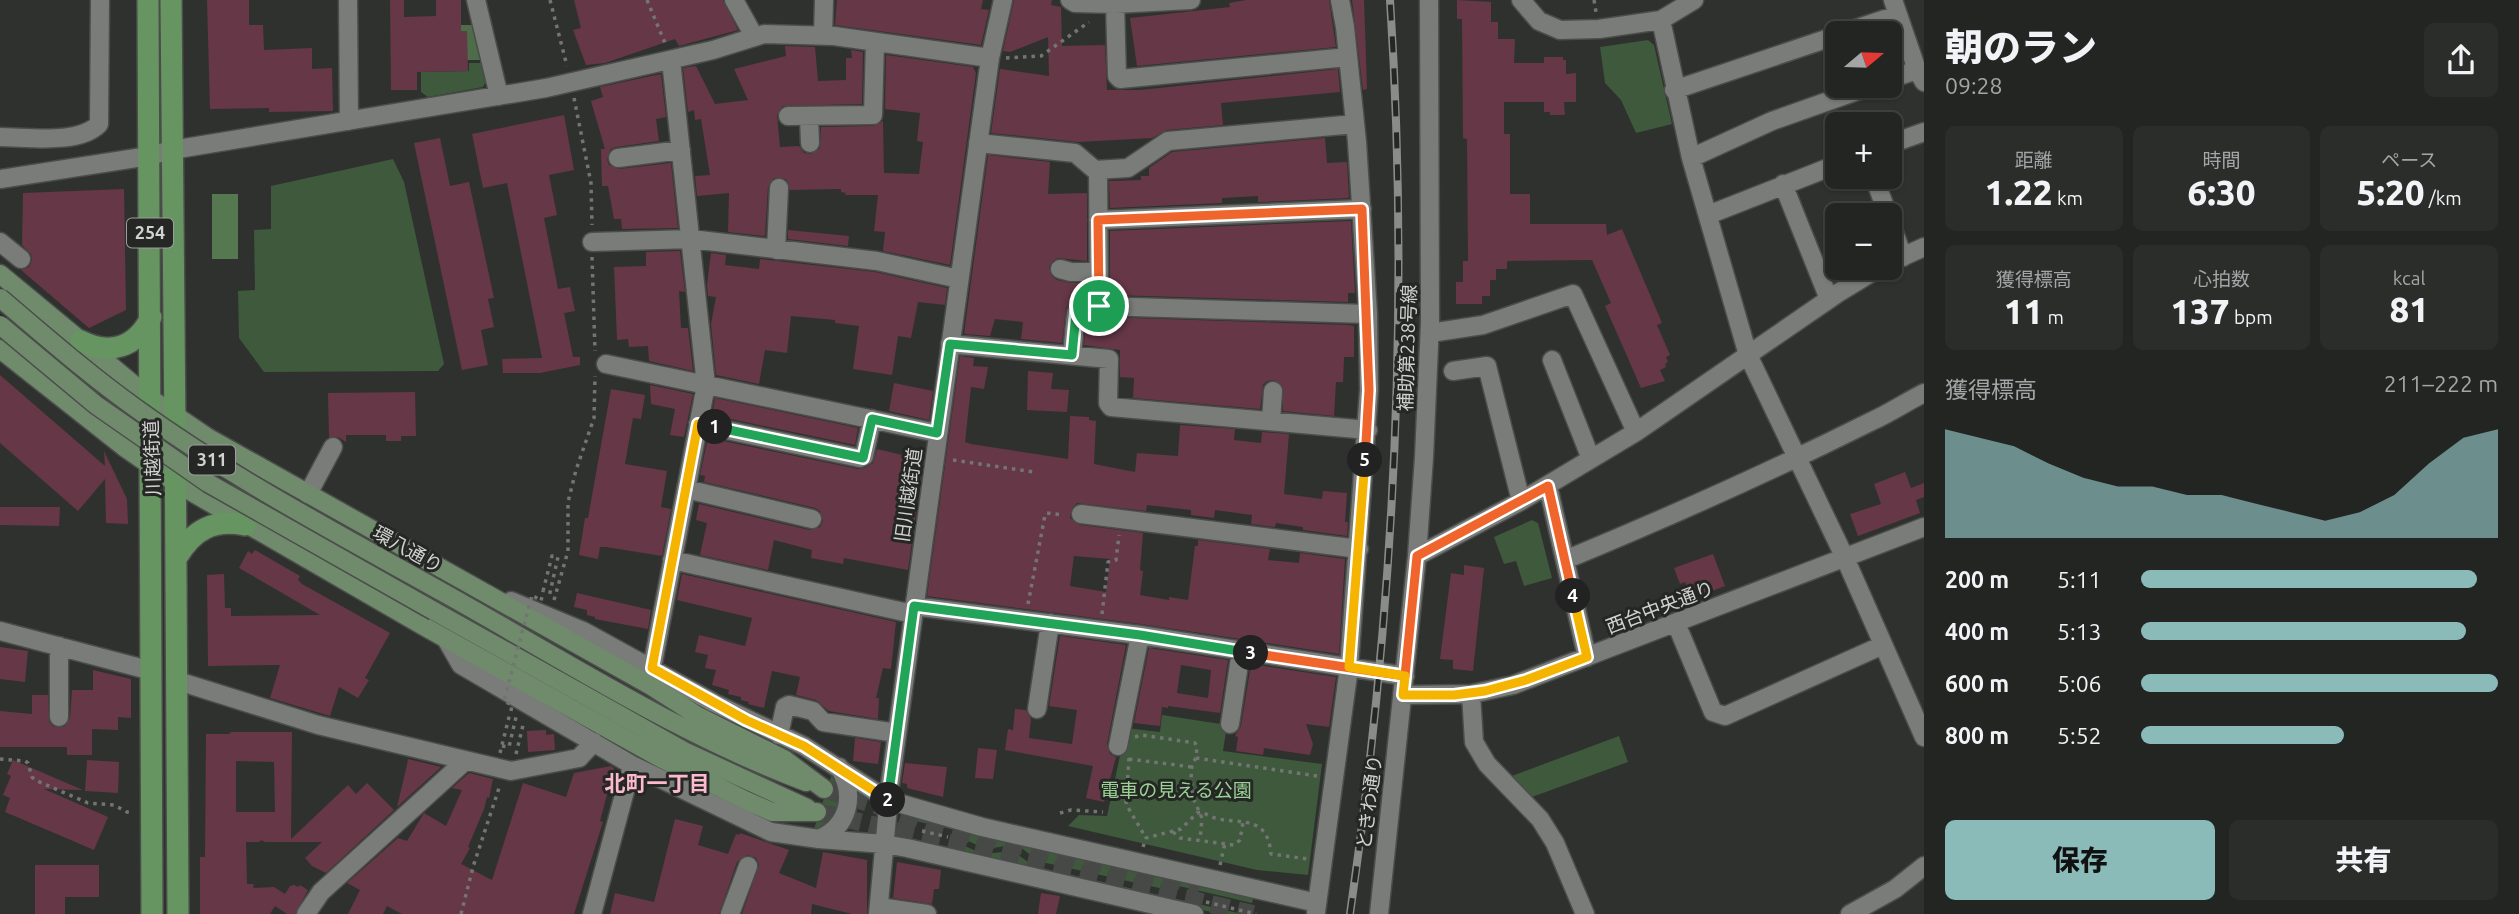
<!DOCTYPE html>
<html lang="ja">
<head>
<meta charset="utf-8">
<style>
  :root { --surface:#232523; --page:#2b2d2b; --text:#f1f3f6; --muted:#a3a5a6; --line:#404241; --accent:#8bbbb9 }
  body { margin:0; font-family:Ubuntu,"Noto Sans JP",sans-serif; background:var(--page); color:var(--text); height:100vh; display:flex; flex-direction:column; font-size:26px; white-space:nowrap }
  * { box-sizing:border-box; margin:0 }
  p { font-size:23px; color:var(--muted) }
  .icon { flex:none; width:38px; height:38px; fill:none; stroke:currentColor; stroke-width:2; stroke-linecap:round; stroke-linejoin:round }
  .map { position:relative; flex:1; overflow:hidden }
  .side { display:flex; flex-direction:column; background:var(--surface); width:595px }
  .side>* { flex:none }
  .needle { width:46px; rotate:71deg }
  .tools { position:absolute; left:1825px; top:21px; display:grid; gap:14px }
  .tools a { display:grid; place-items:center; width:77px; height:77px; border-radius:10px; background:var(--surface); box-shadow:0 2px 5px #0004,0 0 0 2px var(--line); font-size:35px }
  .pin { position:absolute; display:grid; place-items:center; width:60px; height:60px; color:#fff; margin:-30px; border:4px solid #fff; border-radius:50%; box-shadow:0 2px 7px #0007 }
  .km { position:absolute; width:35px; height:35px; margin:-18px; border-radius:50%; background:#222; color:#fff; font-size:19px; line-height:35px; text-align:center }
  .round { display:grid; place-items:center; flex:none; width:74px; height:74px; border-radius:10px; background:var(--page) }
  .headline { display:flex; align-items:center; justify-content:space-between; height:119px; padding:0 21px }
  h1 { font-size:38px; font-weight:800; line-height:52px }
  .figures { display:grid; grid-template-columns:repeat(3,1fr); gap:10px; height:119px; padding:7px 21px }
  .figures div { display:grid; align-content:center; border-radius:10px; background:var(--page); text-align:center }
  .figures b { font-size:35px; font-weight:800 }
  .figures small { font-size:19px; font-weight:400 }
  .figures p { font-size:19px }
  .chart { height:196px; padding:14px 21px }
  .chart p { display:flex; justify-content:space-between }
  .chart svg { width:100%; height:126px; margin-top:7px; fill:var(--accent); opacity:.7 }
  .primary-button { display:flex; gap:14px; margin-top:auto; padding:14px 21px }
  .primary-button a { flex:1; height:80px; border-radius:10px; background:var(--accent); color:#111; font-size:28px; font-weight:800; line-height:80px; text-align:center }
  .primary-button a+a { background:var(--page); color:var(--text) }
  ul { padding:0 21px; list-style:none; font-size:23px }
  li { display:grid; grid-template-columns:112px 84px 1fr; align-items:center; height:52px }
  li i { height:18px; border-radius:9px; background:var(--accent) }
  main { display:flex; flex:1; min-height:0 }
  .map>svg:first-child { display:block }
</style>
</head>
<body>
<main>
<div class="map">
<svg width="1924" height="914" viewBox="0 0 1924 914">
  <rect width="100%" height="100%" fill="#2f312f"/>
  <!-- green -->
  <path fill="#3e593b" d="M1648,40L1654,45L1672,124L1636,133L1621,100L1605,83L1600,47Z
    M469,63H484L488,78L483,87L428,97L421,92V72L469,71Z
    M393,159L404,182L444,364L438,371L264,372L239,338L238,291L255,290L254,230L271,229V186Z
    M1532,520L1538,523L1552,578L1524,586L1516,561L1504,564L1494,537Z
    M1162,715L1227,725L1223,751L1322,764L1308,875L1257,870L1068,826L1079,815L1107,816L1126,728L1160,732Z
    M1619,736L1628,762L1532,797L1509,777Z
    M833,771L843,788L835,822L813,832Z
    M917,817L1254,895L1252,903L1166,883L1164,889L1037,861L1023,849L1013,845L986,849L957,836L959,831L916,821Z
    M914,839L954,849L957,843L960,844L983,854L1013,851L1032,865L1054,871V875L914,843Z
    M1059,872L1242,914H1220L1058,877Z"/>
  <!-- forest -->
  <path fill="#4c6d47" d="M461,25H472L483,60H461Z"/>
  <!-- water -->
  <path fill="#557851" d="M212,194H238V259H212Z"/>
  <!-- building -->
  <path fill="#663747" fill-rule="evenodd" d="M207,0H249V25H263L264,50L312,48V69L332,68L333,111L269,112V108L210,109Z
    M390,0H404V17L436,16V0H461V31H467L468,71L417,72V90H391Z
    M574,0H723L738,30L679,46L675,39L605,63L586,65L573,30L581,28Z
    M837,0H983L981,9L989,10L981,45L835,25Z
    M1014,0H1052L1051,5L1061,7L1062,46L1105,45L1107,90H1140L1338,69L1340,92L1221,103L1223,125L1167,130L1152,138L1078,142L991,133L1000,69L1049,76L1048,37L1010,52L1003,51Z
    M1246,0H1329L1336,47L1137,66L1130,18L1230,7L1229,3Z
    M1352,0H1364L1367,89L1363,90Z
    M1457,0L1491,2V22H1498V39H1515L1514,63H1544V57H1563V60H1566V74L1576,73V102H1564L1565,115H1550V112H1544V102H1504V134H1510V194H1530V224H1606L1607,235L1622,229L1662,323L1657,325L1670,355L1666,357L1668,362L1665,364L1666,367L1660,370L1665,381L1641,388L1605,306L1611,303L1592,260L1507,261V269H1496V280H1490V296H1482V304H1456V282H1463V261H1468L1467,139L1463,138L1462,19H1457Z
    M785,46L815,47L818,81L846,80V58H852L851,50L863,52L862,104L783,106L777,115L780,147L799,146L804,153L811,154L820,148L821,127L873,126L883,121L884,173L919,174L923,142L917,141L920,113L885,109L886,55L973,67L976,73L950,265L883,251L885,232L874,231L878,195H845L846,193L841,192V189L790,190L786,179L774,178L768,187L765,236L728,232L729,193L697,196L695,176L710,175L701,119L695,120L694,110L688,112L683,68L696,66L715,104L748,100L734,69L786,56Z
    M661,74L666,117L656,119L659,141L616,147L611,149L607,159L609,165L619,169L671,163L678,228L622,229L621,219H614L608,186H602L601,149H605L591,101L603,97L600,87Z
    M564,115L574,170L549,175L557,215L544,218L558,289L570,287L575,311L564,313L573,357H580V365L540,373H503L502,359L542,358L507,183L483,188L472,134Z
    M440,138L450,186L469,182L494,298L488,299L494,327L481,330L488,365L462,370L414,143Z
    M1325,138L1327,163L1347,162L1349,198L1258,202V196L1222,198V203L1110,208L1109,181L1141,180V176H1149V168L1172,152Z
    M988,155L1050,162L1048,194L1087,193V261L1058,258L1053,261L1049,267L1052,276L1057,280L1071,283H1087L1088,300L1074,302L1066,308L1062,343L1021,339L1023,322L995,319L990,336L964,334Z
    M124,189L126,310L89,328L21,270L29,267L32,260L31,254L22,245L23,193Z
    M1351,221L1355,293H1348V302L1110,295V231Z
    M788,230L849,236L848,246L788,239Z
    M680,251L685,292L679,291L681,328H688L693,371L649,361L648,346L629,347L628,339L617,340L614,267L646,266V252Z
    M711,253L726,255L725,265L759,269L760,259L875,272L947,288L945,305L918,302L911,338L898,336L892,375L853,369L859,326L835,323V320L791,316L787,353L765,350L759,384L716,375L711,324L716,297L708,296L707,285Z
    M1102,317L1349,325L1354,326V357H1344L1343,382H1336L1334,416L1283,411V387L1274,380L1267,381L1263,385L1260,409L1133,398L1134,378L1120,377V350L1084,345L1086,323Z
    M960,356L974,358L973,366L988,367L984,389L971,387L965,442L971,444L1068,459L1070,416L1089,417V420L1096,421L1094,464L1135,472L1137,453L1178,456L1180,425L1235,429L1234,440L1261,443L1262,432L1289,434L1284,494L1322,499L1323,491L1347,493L1345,522H1348L1347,536L1303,530V527L1276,523L1275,527L1251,524L1252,515L1215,510L1214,518L1191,515V510L1147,505L1146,511L1077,503L1072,508L1070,518L1080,525L1143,533L1140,570L1143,571L1140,595L1169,600V597L1188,600L1195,546H1198V540L1270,549L1268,560L1299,563L1300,553L1345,559L1339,654L1141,624L927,596ZM1074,556L1110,559L1106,592L1070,586Z
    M1028,371L1053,373L1051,389L1069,390L1067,412L1027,410Z
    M0,375L105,466L104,451L127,499L128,524L106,523L105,479L78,511L0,443Z
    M894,383L933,391L929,420L889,411Z
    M650,385L693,394L684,437L670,435L675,409L651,404Z
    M611,389L645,395L641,419L633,418L625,464L667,471L661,507L671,509L662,556L606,547H600L598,559L579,555L585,518H588Z
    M415,392L416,436H401V441H386V435H346V442L338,437H329L328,393Z
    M715,398L858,428L855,445L712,415Z
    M708,438L858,469L865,468L873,463L877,449L923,460L908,570L844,558L843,564L811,558L812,550L774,540L768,570L700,555L707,523L696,520L699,504L809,530L820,527L823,521L820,511L815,508L704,482L705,476L700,475Z
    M1905,472L1911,488L1924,483V497L1916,500L1920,513L1858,536L1850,514L1881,504L1874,484Z
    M0,507H60L59,526L0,525Z
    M255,550L300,576L298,580L302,584L390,633L365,678L369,680L358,698L339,687L330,716L270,698L280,665L208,666L207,575L224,574L225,608H231V616L320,615L239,568L248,551L252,554Z
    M1713,554L1725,586L1691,599L1685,582L1680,584L1674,568Z
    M1464,565L1484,568L1473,671L1453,669V660L1440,659L1451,573L1464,575Z
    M682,574L896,622L891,669L883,668L876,698H879L878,719L829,711L816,700L796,695L800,677L772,671L764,708L748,704L749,702L741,700V697L728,694L729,690L712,685L716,670L705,668L708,655L695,652L699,635L745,646L752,618L677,600Z
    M577,593L651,610L648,629L595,619V617L587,615V610L574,607Z
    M1060,636L1126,645L1107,744L1110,754L1116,757L1104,802L1086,798L1093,766L1005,750L1008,729L1013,730L1015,709L1026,710L1031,719L1029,738L1072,744L1077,710L1049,706Z
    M0,647L28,651L25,682L0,679Z
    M1149,648L1228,660L1220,713L1168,706V708L1162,707L1160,726L1134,723ZM1181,665L1211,670L1208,698L1177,693Z
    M1251,664L1336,677L1329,727L1306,724L1313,744L1310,755L1264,748L1263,755L1236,751L1238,737L1235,736L1236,734L1241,726Z
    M93,670L131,679V718L118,717V730L92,729V755H67V747H0V711L32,714V695H48L49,722L54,727H64L70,718L72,690H93Z
    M546,730V735L554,734L555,750L528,752L527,731Z
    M231,732H292L291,839L348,785L356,794L367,783L394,810L326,873L312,866L305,858L322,842H265L261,840L259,842H246L247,884H254L253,888L274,887L285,894L290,886L294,885L298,887L300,885L308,890L295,914H287L275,906L270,914H200V857H205L206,734H229ZM236,761L274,762L275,812H236Z
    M855,738L881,742L878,764L853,761Z
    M978,748L997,750L993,779L975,778Z
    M408,759L441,767L397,807L406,769Z
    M13,760L83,790L44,789L108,817L94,850L5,812L10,798L3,795L11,776L7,774Z
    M87,760L119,762L118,793L85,791Z
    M905,763L947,767L943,797L907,788V784L902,783Z
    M611,766L614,768L600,821L603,822L574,914H402L387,906L383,914H348L360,890L347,883L398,838L407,841L424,813L446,826L462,790L452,788L469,773L493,779L489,798L487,797L484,809L468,847L470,848L461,864L492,880L523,783L566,797L574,773Z
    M675,819L703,826L698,845L728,854L736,834L739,835L740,833L789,850L779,873L816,888L823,852L867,860V914H852L812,904L811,914H742L759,865L756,858L747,855L737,862L719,914H610L615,893L654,902Z
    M897,862L941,870L939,889H934L932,904L893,898Z
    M35,865H99V897H65V914H35Z
    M1041,893L1060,896L1056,914H1038Z"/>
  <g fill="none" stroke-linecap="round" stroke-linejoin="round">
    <!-- major-tunnel -->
    <path stroke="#474947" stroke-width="18" stroke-dasharray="18 9" stroke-linecap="butt" d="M824,789L969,834L1200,885
      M817,812L1253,914"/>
    <!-- minor casing -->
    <g stroke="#4b4d4b" stroke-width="21">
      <path id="minor" d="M348,0L349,121
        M476,0L499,96
        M734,0L754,36
        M1070,0L1075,3L1115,4L1191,0
        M1521,0L1539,21L1560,30L1599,29L1661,20L1694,0
        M1893,0L1917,70L1924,82
        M1115,4L1117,76L1120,79L1348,57
        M1661,20L1691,158L1748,355L1845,558L1924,737
        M1843,33L1897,15
        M823,36L824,0
        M1890,79L1917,70
        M1674,90L1838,35
        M788,116L873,115L875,42
        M809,116L810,143
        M0,137C28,137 79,145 99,124L100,0
        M978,143L1075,153L1095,170L1128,168L1168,141L1355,124
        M1890,144L1924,132
        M618,158L681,150
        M1691,158L1772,121L1871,86
        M1098,171L1099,306L1368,314
        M1874,177L1888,215
        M0,179L149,156L172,150L546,88L713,50L764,34L834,36L990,58
        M1783,184L1829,299
        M1708,215L1838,164
        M1098,220L1362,209
        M1890,221L1903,257
        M0,242L21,259
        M592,242L691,239L877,261L959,279
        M776,250L779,188
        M1893,261L1924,247
        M1060,269L1071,272H1098
        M1430,333L1483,325L1573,294L1636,432
        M950,344L1109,359L1108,403L1111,407L1368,430
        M1072,355L1076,313L1092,311L1099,306
        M1552,360L1591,459
        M606,364L937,433
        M1453,371L1487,366L1521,501
        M1271,421L1273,391
        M698,424L860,458L864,456L872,419
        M1548,486L1587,657
        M686,489L812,519
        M308,494L333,447
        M1081,514L1359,549
        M1417,556L1521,501L1636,432L1838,293L1879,268
        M672,560L913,614
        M1565,560C1669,517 1772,471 1872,421C1890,413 1906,402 1924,393
        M511,601L583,631L714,703L804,746L888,800L982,827L1317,903
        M914,606L1140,635L1405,676
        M1676,623L1713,712L1725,716L1883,645
        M0,631L152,671
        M446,639L461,665L632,765L771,832L819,839L884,844L907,848L1194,914
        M652,668L706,385L671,60
        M178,681L318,725L511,771L579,758L594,742
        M1471,694L1474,742L1487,764L1540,819L1555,843L1585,914
        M1403,695L1471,694L1513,685L1924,527
        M1037,709L1050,623
        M59,717V646
        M1230,724L1241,651
        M779,735L785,707L789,705L813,711L823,722L897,733
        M1118,746L1140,635
        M819,839C849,826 856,795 839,767
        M879,907L927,914
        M1316,912L1349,667L1369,390L1368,314L1357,142L1345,27L1340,0
        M306,914L321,892L464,762
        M592,914L632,765
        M730,914L748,866
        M878,914L890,785L990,58L1003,0
        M1379,914L1417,556L1424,457L1430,323L1429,0
        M1850,914L1895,889L1924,866"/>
    </g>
    <!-- major casing -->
    <g stroke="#4b4d4b" stroke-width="21">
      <path id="major" d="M0,274L151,399L207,437L651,686L698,716L784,759L824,789
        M0,349L124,447L176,483L425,627L662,759L747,801L772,812H817
        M444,593C562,659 679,735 806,782
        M434,611L686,752L807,808"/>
    </g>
    <!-- highway casing -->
    <g stroke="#4b4d4b" stroke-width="24">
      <path id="highway" d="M148,0L152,914
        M171,0C173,305 178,609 178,914
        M81,341C110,356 137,347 151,317
        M177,557C194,529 214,519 245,525"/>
    </g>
    <!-- path -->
    <path stroke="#737573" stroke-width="3.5" stroke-dasharray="3.5 5" stroke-linecap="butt" d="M550,0L567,66
      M647,0L665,43
      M1594,0L1596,12
      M1006,58L1041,56L1089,22
      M574,98L591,183L592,225
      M592,257L595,351
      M953,460L1034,472
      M543,591L552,556L558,557L549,597
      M554,600L568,551V502L576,470L594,418L595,376
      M1028,604L1045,515L1047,513L1064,515
      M1102,614L1108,562L1116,560L1119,535
      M1135,737L1141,735L1195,743L1197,746L1196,758L1317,776
      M502,746L509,747L516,717
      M500,753L510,713
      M516,754L524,721
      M1129,758L1126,804L1146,838
      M1196,758L1192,764L1191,779L1194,800L1202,818L1200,840
      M0,759L25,761L28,763L32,777L35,780L88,803L114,805L127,812L132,813
      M1129,759L1192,767
      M1060,813L1071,810L1103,812
      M922,831L948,837
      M1173,832L1180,838L1234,845L1240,840L1243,822
      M1143,847L1146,838L1181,829L1197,813L1203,812C1227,831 1267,806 1271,854L1308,859
      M1220,865L1225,843
      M1206,902L1256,914
      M461,914L473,867L500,785"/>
    <!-- minor -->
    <use href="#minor" stroke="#7a7c79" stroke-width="18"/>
    <!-- major -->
    <use href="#major" stroke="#6f8b6b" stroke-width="18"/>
    <!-- highway -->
    <use href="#highway" stroke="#679561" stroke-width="21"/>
    <!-- rail casing -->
    <g stroke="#8a8c8a" stroke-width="8">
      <path id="rail" d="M1350,914C1394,611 1410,306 1390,0"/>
    </g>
    <!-- rail -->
    <use href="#rail" stroke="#252725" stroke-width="5" stroke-dasharray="16" stroke-linecap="butt"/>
    <!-- major-bridge casing -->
    <g stroke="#4b4d4b" stroke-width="21" stroke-linecap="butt">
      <path id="major-bridge" d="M0,298C45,336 89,375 137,409C234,479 340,535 444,593
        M0,325L96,405L208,483L434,611"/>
    </g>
    <!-- path-bridge -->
    <path stroke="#737573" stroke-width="3.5" stroke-dasharray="3.5 5" stroke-linecap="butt" d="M511,711L512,705L504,701L532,595L541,601L543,591"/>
    <!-- major-bridge -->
    <use href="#major-bridge" stroke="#6f8b6b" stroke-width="18"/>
  </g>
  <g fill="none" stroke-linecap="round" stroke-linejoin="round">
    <!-- split-1 casing -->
    <g stroke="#fff" stroke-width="14">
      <path id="split-1" d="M715,427L863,458L872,419L937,433L950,344L1072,355L1076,313L1092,311L1099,306"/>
    </g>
    <!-- split-2 casing -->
    <g stroke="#fff" stroke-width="14">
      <path id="split-2" d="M715,427L698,424L652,668L746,720L804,746L888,800"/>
    </g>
    <!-- split-3 casing -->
    <g stroke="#fff" stroke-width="14">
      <path id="split-3" d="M888,800L914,606L1140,635L1251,653"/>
    </g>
    <!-- split-4 casing -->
    <g stroke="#fff" stroke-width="14">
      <path id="split-4" d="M1251,653L1405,676L1417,556L1548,486L1573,596"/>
    </g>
    <!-- split-5 casing -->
    <g stroke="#fff" stroke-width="14">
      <path id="split-5" d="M1365,460L1349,667L1405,676L1403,695H1454L1485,691L1526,680L1587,657L1573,596"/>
    </g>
    <!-- split-6 casing -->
    <g stroke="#fff" stroke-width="14">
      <path id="split-6" d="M1099,306L1098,220L1362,209L1369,390L1365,460"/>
    </g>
    <!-- split-1 -->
    <use href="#split-1" stroke="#22a559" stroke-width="9"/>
    <!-- split-2 -->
    <use href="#split-2" stroke="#f5b400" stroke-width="9"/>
    <!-- split-3 -->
    <use href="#split-3" stroke="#22a559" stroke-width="9"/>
    <!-- split-4 -->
    <use href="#split-4" stroke="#f0652b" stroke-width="9"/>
    <!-- split-5 -->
    <use href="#split-5" stroke="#f5b400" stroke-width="9"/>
    <!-- split-6 -->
    <use href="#split-6" stroke="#f0652b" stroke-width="9"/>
  </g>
  <g text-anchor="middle" stroke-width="6" stroke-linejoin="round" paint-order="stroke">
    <!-- shield labels -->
    <g fill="#252725" stroke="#9d9e9d" stroke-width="2">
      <rect x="127" y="218.5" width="46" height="29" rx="5"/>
      <rect x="189" y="445.5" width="46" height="29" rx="5"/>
    </g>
    <g font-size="18" font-weight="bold" fill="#d0d1d0">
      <text x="150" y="239">254</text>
      <text x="212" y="466">311</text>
    </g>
    <!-- street labels -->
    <g font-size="19" fill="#d0d1d0" stroke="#252725">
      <text transform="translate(1407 348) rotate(-88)" y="7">補助第238号線</text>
      <text transform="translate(152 458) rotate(-92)" y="7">川越街道</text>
      <text transform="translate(908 495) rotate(-82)" y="7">旧川越街道</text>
      <text transform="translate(408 549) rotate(29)" y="7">環八通り</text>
      <text transform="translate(1660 607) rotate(-21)" y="7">西台中央通り</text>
      <text transform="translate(1369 802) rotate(-83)" y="7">ときわ通り</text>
    </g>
    <!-- park labels -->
    <g font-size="19" fill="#9bd194" stroke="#252725">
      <text x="1176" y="797">電車の見える公園</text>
    </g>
    <!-- neighbourhood labels -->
    <g font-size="21" font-weight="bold" fill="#fcbace" stroke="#252725">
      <text x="657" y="791">北町一丁目</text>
    </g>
  </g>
</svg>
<div class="tools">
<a><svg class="needle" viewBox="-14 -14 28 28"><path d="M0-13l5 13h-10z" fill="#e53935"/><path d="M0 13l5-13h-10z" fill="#a3a5a6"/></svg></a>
<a>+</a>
<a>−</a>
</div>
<div class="pin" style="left:1099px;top:306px;background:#1e9e55"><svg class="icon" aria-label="arrive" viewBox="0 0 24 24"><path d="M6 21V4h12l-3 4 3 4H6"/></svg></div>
<b class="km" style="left:715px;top:427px">1</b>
<b class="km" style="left:888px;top:800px">2</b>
<b class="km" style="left:1251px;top:653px">3</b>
<b class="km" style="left:1573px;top:596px">4</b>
<b class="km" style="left:1365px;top:460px">5</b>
</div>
<section class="side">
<div class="headline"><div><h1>朝のラン</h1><p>09:28</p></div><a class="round"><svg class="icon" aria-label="share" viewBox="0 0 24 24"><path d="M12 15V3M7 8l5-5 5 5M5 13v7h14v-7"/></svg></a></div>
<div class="figures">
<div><p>距離</p><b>1.22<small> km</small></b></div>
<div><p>時間</p><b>6:30</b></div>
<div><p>ペース</p><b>5:20<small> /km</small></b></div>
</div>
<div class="figures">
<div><p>獲得標高</p><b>11<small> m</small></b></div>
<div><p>心拍数</p><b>137<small> bpm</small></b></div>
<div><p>kcal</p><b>81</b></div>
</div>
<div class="chart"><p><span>獲得標高</span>211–222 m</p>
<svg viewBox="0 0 160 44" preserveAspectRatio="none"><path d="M0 44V6L10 9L20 12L30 18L40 23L50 26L60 26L70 29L80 29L90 32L100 35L110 38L120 35L130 29L140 18L150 9L160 6V44z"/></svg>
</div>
<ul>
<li><b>200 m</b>5:11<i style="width:94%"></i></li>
<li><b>400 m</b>5:13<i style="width:91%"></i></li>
<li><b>600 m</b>5:06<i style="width:100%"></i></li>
<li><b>800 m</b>5:52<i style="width:57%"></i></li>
</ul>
<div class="primary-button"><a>保存</a><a>共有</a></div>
</section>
</main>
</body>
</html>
